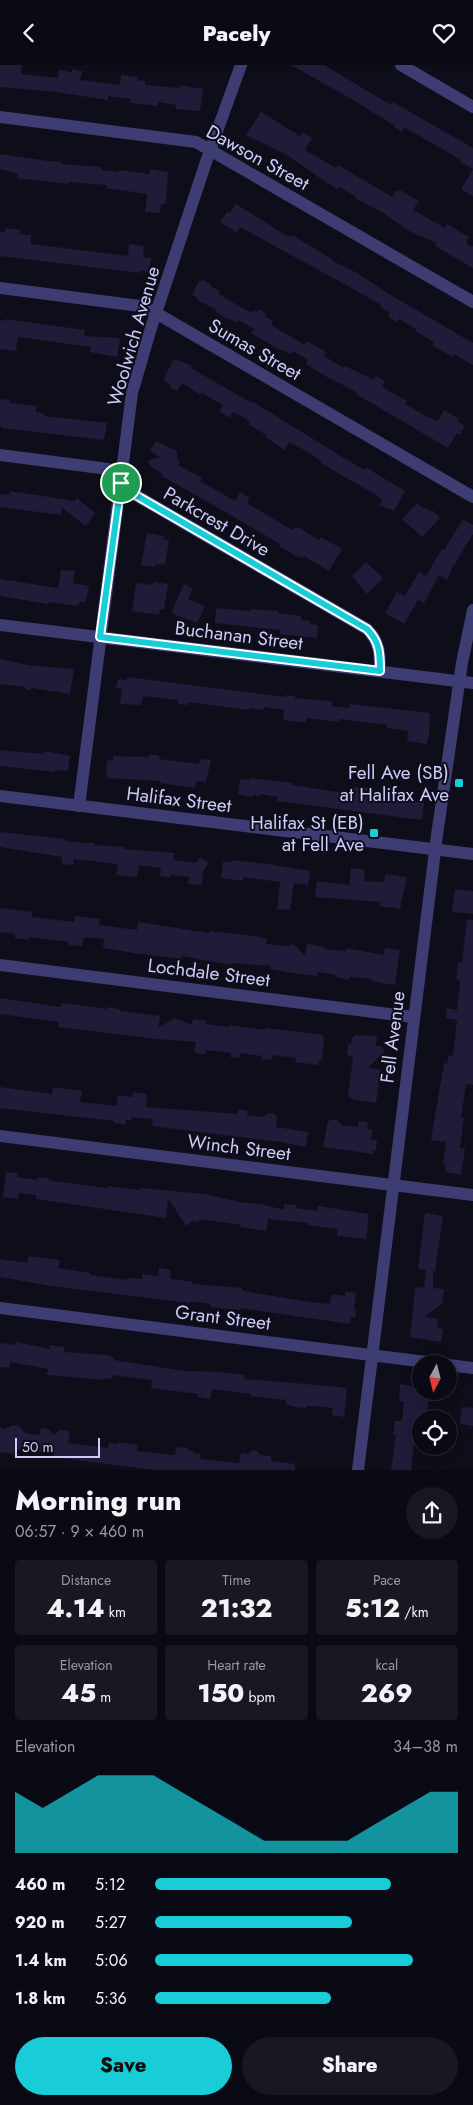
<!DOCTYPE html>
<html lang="en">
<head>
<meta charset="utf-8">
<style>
  :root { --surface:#0a0a14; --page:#181822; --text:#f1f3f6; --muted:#999aa0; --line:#2a2b34; --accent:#18cdd8 }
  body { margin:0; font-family:Jost,sans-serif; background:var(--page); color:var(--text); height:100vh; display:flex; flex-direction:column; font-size:19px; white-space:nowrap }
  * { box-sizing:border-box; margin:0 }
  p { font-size:16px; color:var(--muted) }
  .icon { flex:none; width:28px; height:28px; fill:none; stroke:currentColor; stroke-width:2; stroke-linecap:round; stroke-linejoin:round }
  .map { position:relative; height:1405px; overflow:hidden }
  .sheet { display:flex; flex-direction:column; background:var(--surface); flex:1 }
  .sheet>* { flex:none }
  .needle { width:32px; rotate:187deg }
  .tools { position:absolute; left:412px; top:1290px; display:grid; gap:10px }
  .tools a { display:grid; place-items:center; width:45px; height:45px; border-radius:50%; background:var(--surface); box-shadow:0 2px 12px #0003,0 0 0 1px var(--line); font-size:25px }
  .scale { position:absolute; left:15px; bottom:12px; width:85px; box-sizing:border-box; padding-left:5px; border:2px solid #cecbf9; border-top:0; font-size:14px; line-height:18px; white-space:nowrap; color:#cecbf9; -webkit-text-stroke:4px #0e0d1a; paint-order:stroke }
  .pin { position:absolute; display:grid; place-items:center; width:42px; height:42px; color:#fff; margin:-21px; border:2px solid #fff; border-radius:50%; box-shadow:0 1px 5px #0007 }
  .round { display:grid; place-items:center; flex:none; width:52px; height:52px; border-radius:26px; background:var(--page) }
  .headline { display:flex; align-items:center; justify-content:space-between; height:85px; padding:0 15px }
  h1 { font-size:28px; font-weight:800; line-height:38px }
  .figures { display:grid; grid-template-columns:repeat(3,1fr); gap:8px; height:85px; padding:5px 15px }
  .figures div { display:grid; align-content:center; border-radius:5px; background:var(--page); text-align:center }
  .figures b { font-size:25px; font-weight:800 }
  .figures small { font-size:14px; font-weight:400 }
  .figures p { font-size:14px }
  .chart { height:140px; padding:10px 15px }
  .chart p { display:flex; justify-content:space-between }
  .chart svg { width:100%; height:90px; margin-top:5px; fill:var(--accent); opacity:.7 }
  .cta { display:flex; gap:10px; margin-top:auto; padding:10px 15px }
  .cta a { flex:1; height:58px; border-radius:30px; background:var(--accent); color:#111; font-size:20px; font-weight:800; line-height:58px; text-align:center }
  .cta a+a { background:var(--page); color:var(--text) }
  ul { padding:0 15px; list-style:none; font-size:16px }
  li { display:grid; grid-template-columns:80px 60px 1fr; align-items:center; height:38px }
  li i { height:12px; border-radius:6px; background:var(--accent) }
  header { display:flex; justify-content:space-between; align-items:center; height:65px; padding:0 15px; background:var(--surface); font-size:22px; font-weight:800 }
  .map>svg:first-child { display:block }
</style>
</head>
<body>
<header><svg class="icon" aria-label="back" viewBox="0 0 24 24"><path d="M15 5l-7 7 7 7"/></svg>Pacely<svg class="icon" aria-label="heart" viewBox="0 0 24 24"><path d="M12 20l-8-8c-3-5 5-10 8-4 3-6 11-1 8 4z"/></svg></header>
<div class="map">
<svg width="473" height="1405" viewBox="0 0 473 1405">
  <rect width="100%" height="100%" fill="#0e0d1a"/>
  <!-- building -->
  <path fill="#201b39" d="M0,0H22L21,9L58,13L59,5L72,7V4L82,6L80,15L120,20L121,10L137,12V15L145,16V20L179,23L180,20L203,24L200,46L176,44V40L158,37V41L130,38V34L108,31V35L56,27L0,22Z
    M291,0H324L391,40L393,37L473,83V131L461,124L473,104L460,97L461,95L404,62L402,67L394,62L395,61L355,36Z
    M261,47L300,71L303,67L312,73L305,85L336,103L338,100L392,132L396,125L398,127L400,125L419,136L413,145L445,163L447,159L469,172L466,178L472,182L473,180V203L435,181L436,178L409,166L383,148L355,133L356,132L340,122L338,124L327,118L287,90L246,70Z
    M0,89L48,96L61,97V99L101,102V105L118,107L119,105L149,109L150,104L168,107L166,134L165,139H161L160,148L145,147L147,129L106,123L107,120L69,117V119L17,113L18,109L0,104Z
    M236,139L282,168L291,172L292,170L332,194L331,195L357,208L384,226L473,278V300L454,289L452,292L432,280L434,277L415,266L416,264L399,254L397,257L389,252V247L380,242L381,240L355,225L240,162L237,168L220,157L227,147L230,148Z
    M5,163L20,165L19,169L31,170V179L128,191L129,179L144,181L143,192L151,193L149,207L140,206V208L0,191V167H5Z
    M202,215L211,219L210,221L220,226L219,229L235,239L252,248L254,245L257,247L259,244L266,249L265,251L273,256L271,260L305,280L307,276L326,287L324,291L344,303L345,301L374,315L376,311L385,316L382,322L407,336L405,339L426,351L438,356L444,345L459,354L457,356L465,361L460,370L457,368L448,383L356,329L357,328L349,323L325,311L306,299L308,295L293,286L291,289L281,284L280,285L251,268L254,264L238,255L236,258L228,253L227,254L216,247L217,245L197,235L198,233L192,230L199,216L201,217Z
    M5,254L85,265L84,271L120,273L117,292L90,287L91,282L18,272L16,286L0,284V255L4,256Z
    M174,294L192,301L191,303L252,338L253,337L357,401L365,405L367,403L405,426L394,446L379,440L382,435L376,430L321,398L322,397L306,386L289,377L285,385L265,372L266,370L248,359L250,356L233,347L230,353L219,346L223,340L202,328L201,330L182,318L177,326L169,322L170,319L163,315Z
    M0,334L10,335L9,338L37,341L36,347L44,348V351L107,358L104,375L2,363V361H0Z
    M156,376L177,386V394L180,396L178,400L202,413L200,416L235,436L240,427L250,433L247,438L292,465L294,462L300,463L319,475L321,472L342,484L329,506L304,491L303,493L296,491L279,481L280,479L246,459L162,411L163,409L150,401L148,395L160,392L150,386Z
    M10,426L75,436L77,433L95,448L86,461L62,443L61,450L0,442V429L9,430Z
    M417,438L424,444L425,442L430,447L432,445L440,453L422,472L402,454Z
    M463,454L473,460V469L451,505L452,506L447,515L439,510L424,538L418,535L404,559L385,548L397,527L405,531L419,507L426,511L442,484L444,485Z
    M147,468L164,471L163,474L169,475L165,500L155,499V502L141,500Z
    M366,497L383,513L367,529L352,511Z
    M61,505L75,506L73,518L89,521L86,537H81L77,541L48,537V539L0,531V514L58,523Z
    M154,517L168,519L164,545L160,544L159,550L132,546L136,518L153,520Z
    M184,519L193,523L188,534L205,541L197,558L171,548Z
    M216,543L251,546V544L278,546V548L301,551V555L310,556V559L318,560L317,573L280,569V565L215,558Z
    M0,594L28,600L74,604L70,629L32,623L28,626L25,622L0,619Z
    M127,612L285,632V630L295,631V633L332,636V641L349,643L350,639L430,648L429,671L426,679L407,676L408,666L387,663V660L340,654L339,657L306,653V657L288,656L283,654L284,645L264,642V645L249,643V645L188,637V640L178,639V635L143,631L141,640L120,639L122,623H116L118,614L127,615Z
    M0,685L43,689L44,686L70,691L68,706L55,705V707L0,701Z
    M149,689L159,691V694L199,699L200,694L211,695L206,717L196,716L195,723L160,718V716L108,713V711L106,710L107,695L113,696V691L149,692Z
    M250,713L293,718L292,720L351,729L352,722L373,723L372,730L424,738L422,755L277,736L278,732L260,729V731L253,730V732L238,729L240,714L250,715Z
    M0,767L65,774V776L83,778H95L94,780L124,782V784L174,788L173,795L196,798L200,792L209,798L203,806L202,820L188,819L189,812L170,810V813L160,811L161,803L139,800L137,812L116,810L118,800L110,798L74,794L73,800L62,799V792L0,782Z
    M231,795L267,799L310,806L308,820L294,818L290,845L277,844L280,817L243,812V816L221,813L223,797H231Z
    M351,803L365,805L364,816L384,817L385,809L407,812L400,844L380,841L381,837L315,832L317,816L349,820Z
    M455,824L473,826V849L452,847Z
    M0,843L32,847V852L74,857L75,851L100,854L99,860L137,865L138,857L209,868L210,866L255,871L267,874L266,879L288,881L294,879L305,891L307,879L325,882V884L346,886V883L384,890L385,883L400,885L395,920L371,916V914L350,912L349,915L336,912V910L318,907L317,911L293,908L270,904L271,901L232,898L231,900L182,891V894L134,888L103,883L104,874L84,872L82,881L69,880V877L29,872V875L15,873V869L0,867Z
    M467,854L473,855V1020L466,1019L461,1053H464L460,1083L465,1084L461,1110L445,1107L446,1100L443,1099L446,1077L431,1075L444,998L447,999L449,990L453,991L457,955L446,953L447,943L457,945L460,915L456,914L458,897L462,898Z
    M0,933L61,942L62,938L107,944V942L120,944V946L160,951L158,963L175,953L192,960L193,954L207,956L206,959L229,962L230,960L265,965V963L318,969L324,971L322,995H319L318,1000L295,997L296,993L272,990V995L261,994L262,991L240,988L239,993L230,992L231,988L206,985L205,989L194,988L196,977L157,974L58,962L59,957L0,949Z
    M355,970L377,971L376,981H381L384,984L383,988L368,1003L381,1004L376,1038L350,1034L351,1032H348L353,991L347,990L348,979L351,980L352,973Z
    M0,1022L52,1029L53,1022L82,1026L80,1037L116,1041L118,1030L132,1032L133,1027L147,1029L146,1042L238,1049V1044L248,1046L247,1050L262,1052L269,1048L274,1049L277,1052L276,1062L308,1067L306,1082L281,1077L152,1061L153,1054L132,1052L131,1055H126L125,1060L114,1058V1056L0,1043Z
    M336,1054L342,1060L358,1062V1056L368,1057L367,1064L373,1065L371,1075H377L376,1086H373V1089L323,1082L328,1056Z
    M6,1107L17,1108V1112L37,1115L38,1112L47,1113L52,1116L108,1123V1121L140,1125V1123L204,1129L236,1136V1137L261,1139L284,1145V1139L296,1140V1143L317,1146L318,1141L369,1149L366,1174L337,1171V1164L308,1160V1158L268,1154L266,1166L240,1162L241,1160L199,1154V1157L192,1156L186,1161L168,1133L166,1153L36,1134V1130L19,1128L18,1134L3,1132Z
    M425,1148L443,1151L435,1206H433V1223L444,1224L442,1239L424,1252L438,1254L437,1263L443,1264L441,1277L410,1272L415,1225L416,1222L424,1223L426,1205L418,1204Z
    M29,1191L60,1195L58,1203L90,1208V1210L127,1215L128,1213L142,1214V1209L158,1211L159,1203L171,1205L170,1213L172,1214L193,1217L192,1219L242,1223V1225L250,1227L310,1237L330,1239L332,1229L345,1231V1226L356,1228L354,1244H356L355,1253L351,1252L350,1259L240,1243V1245L211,1242V1239L190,1236V1238L51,1221L0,1212V1194L27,1198Z
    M16,1277L50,1284V1280L64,1282V1287L107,1290L115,1293L114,1295L185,1306L218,1307L245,1310L244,1314L341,1322L347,1324L344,1352L332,1350L333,1343L313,1341H306V1343L294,1342L286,1339V1335L250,1331L251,1329L212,1324L210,1334L197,1332L198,1329L151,1323L152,1315L112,1310V1314L105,1313L104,1315L47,1310L48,1304L10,1297L9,1303L0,1302V1278L16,1280Z
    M400,1319L413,1321L412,1323L421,1324V1326H433L432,1336H429L426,1354H421V1372L415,1371L411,1405H391L396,1370H393L395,1356H402L404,1337L399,1336Z
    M462,1342L473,1343V1361L460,1359Z
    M11,1360L19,1361L25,1368L40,1370L41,1363L49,1364L54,1370L59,1365L70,1366L68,1378L108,1383L109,1378L118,1379V1377L138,1380L137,1386L175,1390L176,1382L187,1383V1385L194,1386L193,1388L201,1389L200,1394L239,1398L241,1388L248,1389L253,1385L257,1386L260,1390L271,1391V1396L295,1399V1405H153L53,1392L54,1389L32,1386L15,1384L14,1389L0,1387V1363L6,1364V1362H11Z"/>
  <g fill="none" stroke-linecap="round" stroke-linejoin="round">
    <!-- minor -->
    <path stroke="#3d3d74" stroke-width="12" d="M401,0L473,42
      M0,52L196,77L473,237
      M0,223L140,241L156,248L473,432
      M0,390L108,404L132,428L367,564C380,577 380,589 380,606
      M0,560L473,618
      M0,731L473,789
      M79,741L132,328L151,263L207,94L241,0
      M0,900L413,952
      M0,1071L473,1130
      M0,1243L442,1299
      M449,1300L473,1303
      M358,1405L437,770L462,598L473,545"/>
  </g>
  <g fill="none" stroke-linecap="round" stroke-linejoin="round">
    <!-- route casing -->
    <g stroke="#fff" stroke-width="10">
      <path id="route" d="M121,418L132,428L367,564C380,577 380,589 380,606L100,572Z"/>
    </g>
    <!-- route -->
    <use href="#route" stroke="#18cdd8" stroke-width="6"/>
  </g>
  <!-- markers -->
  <g fill="#18cdd8" stroke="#0e0d1a" stroke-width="2">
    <rect x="454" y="713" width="10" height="10" rx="2.5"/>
    <rect x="369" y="763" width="10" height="10" rx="2.5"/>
  </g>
  <g text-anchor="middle" stroke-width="4" stroke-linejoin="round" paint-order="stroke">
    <!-- street labels -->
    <g font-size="19" fill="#cecbf9" stroke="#0e0d1a">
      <text transform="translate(258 92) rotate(29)" y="7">Dawson Street</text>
      <text transform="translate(133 271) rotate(-74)" y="7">Woolwich Avenue</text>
      <text transform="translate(255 284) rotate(30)" y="7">Sumas Street</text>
      <text transform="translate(217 456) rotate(30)" y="7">Parkcrest Drive</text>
      <text transform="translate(239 570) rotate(7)" y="7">Buchanan Street</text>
      <text transform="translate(179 734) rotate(7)" y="7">Halifax Street</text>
      <text transform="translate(209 907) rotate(7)" y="7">Lochdale Street</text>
      <text transform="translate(392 972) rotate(-83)" y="7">Fell Avenue</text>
      <text transform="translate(239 1082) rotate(7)" y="7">Winch Street</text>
      <text transform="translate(223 1252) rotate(7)" y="7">Grant Street</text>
    </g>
    <!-- poi labels -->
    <g font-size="19" fill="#cecbf9" stroke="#0e0d1a" text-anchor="end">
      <text x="449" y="714">Fell Ave (SB)<tspan x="449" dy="22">at Halifax Ave</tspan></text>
      <text x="364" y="764">Halifax St (EB)<tspan x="364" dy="22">at Fell Ave</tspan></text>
    </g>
  </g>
</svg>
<div class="tools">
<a><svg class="needle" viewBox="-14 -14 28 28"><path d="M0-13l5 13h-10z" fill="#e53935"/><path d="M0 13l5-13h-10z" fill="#999aa0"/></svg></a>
<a><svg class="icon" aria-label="locate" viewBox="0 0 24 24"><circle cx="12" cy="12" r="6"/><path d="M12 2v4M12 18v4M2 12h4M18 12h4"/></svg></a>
</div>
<div class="scale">50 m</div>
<div class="pin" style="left:121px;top:418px;background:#1e9e55"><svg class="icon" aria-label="arrive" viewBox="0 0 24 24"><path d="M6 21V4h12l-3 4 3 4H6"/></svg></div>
</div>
<section class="sheet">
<div class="headline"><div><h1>Morning run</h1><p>06:57 · 9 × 460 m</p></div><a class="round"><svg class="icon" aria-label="share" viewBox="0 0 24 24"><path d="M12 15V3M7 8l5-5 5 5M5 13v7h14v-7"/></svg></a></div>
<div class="figures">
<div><p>Distance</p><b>4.14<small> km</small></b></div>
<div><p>Time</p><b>21:32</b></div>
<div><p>Pace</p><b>5:12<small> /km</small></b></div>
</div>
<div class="figures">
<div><p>Elevation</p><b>45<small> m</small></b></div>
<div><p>Heart rate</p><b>150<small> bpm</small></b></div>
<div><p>kcal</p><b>269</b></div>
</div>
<div class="chart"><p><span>Elevation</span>34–38 m</p>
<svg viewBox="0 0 160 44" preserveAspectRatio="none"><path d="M0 44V14L10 22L20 14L30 6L40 6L50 6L60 14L70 22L80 30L90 38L100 38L110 38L120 38L130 30L140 22L150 14L160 14V44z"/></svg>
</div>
<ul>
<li><b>460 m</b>5:12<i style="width:78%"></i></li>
<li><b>920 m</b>5:27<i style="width:65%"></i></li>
<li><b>1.4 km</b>5:06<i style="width:85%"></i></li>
<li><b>1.8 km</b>5:36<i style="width:58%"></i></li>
</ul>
<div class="cta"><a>Save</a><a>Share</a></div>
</section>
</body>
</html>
